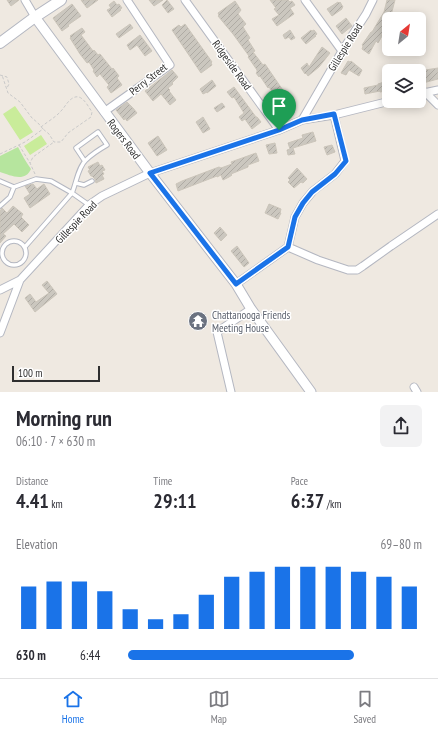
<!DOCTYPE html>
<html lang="en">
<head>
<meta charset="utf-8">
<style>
  :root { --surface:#fff; --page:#f2f2f3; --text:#2b2b33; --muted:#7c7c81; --line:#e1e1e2; --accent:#1a73e8 }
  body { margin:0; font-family:"PT Sans Narrow",sans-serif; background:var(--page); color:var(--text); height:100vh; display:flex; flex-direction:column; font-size:15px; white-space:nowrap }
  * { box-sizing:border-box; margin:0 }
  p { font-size:13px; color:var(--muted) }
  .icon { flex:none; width:22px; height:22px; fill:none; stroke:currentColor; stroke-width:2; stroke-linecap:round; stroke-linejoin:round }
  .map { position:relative; height:392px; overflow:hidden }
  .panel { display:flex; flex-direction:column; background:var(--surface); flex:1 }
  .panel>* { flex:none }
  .needle { width:26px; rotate:30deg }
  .controls { position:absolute; left:382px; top:12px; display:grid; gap:8px }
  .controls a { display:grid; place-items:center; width:44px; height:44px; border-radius:6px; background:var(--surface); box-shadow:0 2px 10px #0003; font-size:20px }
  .scale { position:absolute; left:12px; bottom:10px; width:88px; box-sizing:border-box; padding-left:4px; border:2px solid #2e2e2e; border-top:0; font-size:11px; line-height:14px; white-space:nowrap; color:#2e2e2e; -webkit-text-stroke:3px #fff; paint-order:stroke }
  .pin { position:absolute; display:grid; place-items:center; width:34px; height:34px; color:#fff; margin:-41px -17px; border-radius:50% 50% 50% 0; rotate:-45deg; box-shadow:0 0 4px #0007 }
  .pin .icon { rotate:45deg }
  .round { display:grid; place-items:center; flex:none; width:42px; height:42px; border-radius:6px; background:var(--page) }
  .head { display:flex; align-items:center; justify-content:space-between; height:68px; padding:0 16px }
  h1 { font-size:22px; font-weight:600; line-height:30px }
  .metrics { display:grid; grid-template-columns:repeat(3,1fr); gap:6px; height:68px; padding:4px 16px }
  .metrics div { display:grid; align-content:center }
  .metrics b { font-size:20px; font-weight:600 }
  .metrics small { font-size:11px; font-weight:400 }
  .metrics p { font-size:11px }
  .chart { height:112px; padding:8px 16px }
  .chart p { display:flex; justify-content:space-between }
  .chart svg { width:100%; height:72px; margin-top:4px; stroke:var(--accent); stroke-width:6 }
  ul { padding:0 16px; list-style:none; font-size:13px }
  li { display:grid; grid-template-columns:64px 48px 1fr; align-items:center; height:30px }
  li i { height:10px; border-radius:5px; background:var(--accent) }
  .tab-bar { display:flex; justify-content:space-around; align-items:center; height:56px; border-top:1px solid var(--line); background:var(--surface); font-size:11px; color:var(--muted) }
  .tab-bar a { display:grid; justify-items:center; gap:2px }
  .tab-bar .selected { color:var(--accent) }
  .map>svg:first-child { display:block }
</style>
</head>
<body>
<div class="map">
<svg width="438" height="392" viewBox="0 0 438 392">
  <defs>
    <pattern id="building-hatch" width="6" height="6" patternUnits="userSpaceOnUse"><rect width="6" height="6" fill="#cbc7bf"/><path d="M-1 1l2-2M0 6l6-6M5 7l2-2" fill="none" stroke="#afaba4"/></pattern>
  </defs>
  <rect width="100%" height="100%" fill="#efe9e1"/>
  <!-- park -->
  <path fill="#b6e59e" d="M18,147C22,155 26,162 31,169C25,183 10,175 0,172V156Z"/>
  <!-- pitch -->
  <path fill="#c9ec9a" d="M15,106L33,132L20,140L3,114Z
    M41,135L47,144L30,155L24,146Z"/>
  <!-- building -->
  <path fill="url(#building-hatch)" stroke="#cbc5ba" d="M7,0H19L11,6Z
    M81,0H98L87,8Z
    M149,0H163L154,6Z
    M167,0L174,9L168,13L162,5Z
    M270,0H288L290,2L292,1L295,5L290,8L294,14L277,26L272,19L279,15L274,9L276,8Z
    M387,0H395L390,19H389V21L381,35L382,36L378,43L376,41L369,54L362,49L363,46L362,45L371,32H372L384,12Z
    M114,1L117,5L119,4L122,8L120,9L121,10L112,17L107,10L111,8L109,5Z
    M235,1L241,10L238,14L246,24L243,27L250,38L248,40L255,51L253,52L263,65L265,64L293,105V106L294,108L288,113L269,87L268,88L260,76L259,77L256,73L257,72V70L248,57L249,56L233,34L218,16L219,15L218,13Z
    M338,2L339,3L340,2L343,7L342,8V9L332,16L327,9Z
    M72,4L81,16L68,25L69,26L62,31L53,18Z
    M346,18L352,26L342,34L336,26Z
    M130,24L133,28L119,38L116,34Z
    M185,24L212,62L211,63L212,65L201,73L172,30L179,25L181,27Z
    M82,28L85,32L81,35L93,51L94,50L98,55L100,54L112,69L113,68L119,76L117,78L122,85L111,93L107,87L109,85L100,74L97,77L93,71L94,70L89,62L87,63L80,54L70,38L71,37L70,36Z
    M290,30L295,38L291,40L289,37L285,39L283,35Z
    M311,30L312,31L314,30L317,34L315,36H316L306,44L301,38Z
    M140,35L152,51L145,56L137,45L130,50L127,45Z
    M322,47L330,53L319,67L308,76L306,73L305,74L301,68L307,63L309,67Z
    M348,61L350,62L351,61L362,70L359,76L349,70L346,75L341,73Z
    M438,68V79L419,84V71Z
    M172,70L178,77L172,83L173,84L168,88L170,90L169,91L176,100L170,105L161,94L153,101L145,91Z
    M388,78L389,96L387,97L385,91L380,92V91L365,94L364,88L378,85V84L384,82V79Z
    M212,80L216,86L207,93V92L203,94L200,89Z
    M234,87L253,113L256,117H257L261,122L252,129L245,119L242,121L239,117L244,113L234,97L232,98L227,92Z
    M127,102L133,108L137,113L127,121L125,118L124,120L116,110Z
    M222,103L225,107L217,112L214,108Z
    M203,117L210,129L203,133L196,122Z
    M313,132L316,141L293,148L295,154L288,155L287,150L290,149L288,143L303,138L302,135Z
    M158,136L167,150L157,156L148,143Z
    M275,143L277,153L269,154L266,145Z
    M332,145L335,152L327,155L324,147Z
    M256,153L259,161L248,165V167L231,174L232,175L229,177L223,180L221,175L217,177V176L178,191L176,184L182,181L219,167L221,168L232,164L231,162Z
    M98,162L100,166L102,165L105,170L102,171L104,174L102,175L104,179L96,183L95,179L92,176H91L88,171L90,170L88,167Z
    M297,168L307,179L303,183L301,182L294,188L288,182L290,180L288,178Z
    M33,184L37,189L44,184L50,194L30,208L24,198L30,194L25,186Z
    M269,204L281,209L280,213H281L278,219L265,213Z
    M13,206L23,214L21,217L29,225L22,232L14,224L3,234L6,236L0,243V211L2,208L7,213Z
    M220,227L227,235L221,241L214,233Z
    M237,246L249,263L244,267L231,251Z
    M47,281L57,294L35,312L25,298L30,294L36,302L49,293L42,285Z"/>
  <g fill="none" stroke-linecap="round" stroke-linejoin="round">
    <!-- service casing -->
    <g stroke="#b4b7c1" stroke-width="5.5">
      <path id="service" d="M0,181L14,187L36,179L51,181L72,193C76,184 78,167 86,160C92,154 100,149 107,145L98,132L76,148L84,160
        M76,183L84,185L92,181
        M0,206L10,197L14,187
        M2 253a12 12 0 1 1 24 0a12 12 0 1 1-24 0Z
        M25,247L72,193L89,205"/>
    </g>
    <!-- minor casing -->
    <g stroke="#b4b7c1" stroke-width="9">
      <path id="minor" d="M25,0L35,17
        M185,0L279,130
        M305,0L342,51
        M425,92L438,105
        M419,94L438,90
        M104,112L170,65L127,0
        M302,120L342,51L366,14L373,0
        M288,247L318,260L348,270H357L363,266L391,246L438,214
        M236,284L288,247L295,217L303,203L313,191L335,174L345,161L334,115
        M0,290L20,280L89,205L102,196L150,173L279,130L302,120L334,115L390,101
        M0,333L20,280
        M414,387L417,392
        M231,392L217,332L251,309"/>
    </g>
    <!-- tertiary casing -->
    <g stroke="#b4b7c1" stroke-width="11">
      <path id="tertiary" d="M35,17L150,173L236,284L251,309L311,392"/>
    </g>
    <!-- secondary casing -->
    <g stroke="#b4b7c1" stroke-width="12">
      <path id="secondary" d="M0,43L35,17L61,0"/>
    </g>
    <!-- path -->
    <path stroke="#c9c9c9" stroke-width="1" stroke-dasharray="3 2" stroke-linecap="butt" d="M0,75L7,77L9,84L7,88
      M41,127C47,122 56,117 61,111C64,108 66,104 69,101C80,90 86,103 92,112L91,117L68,133L61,142H54L49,134L43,129
      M19,145L30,163
      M0,154L25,142L43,129L38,123L32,118L20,102L8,93L2,75
      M35,174L30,163L33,157L54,142"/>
    <!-- service -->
    <use href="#service" stroke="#fff" stroke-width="3.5"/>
    <!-- minor -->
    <use href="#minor" stroke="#fff" stroke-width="7"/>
    <!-- tertiary -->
    <use href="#tertiary" stroke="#fff" stroke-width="9"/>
    <!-- secondary -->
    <use href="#secondary" stroke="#fff" stroke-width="10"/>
  </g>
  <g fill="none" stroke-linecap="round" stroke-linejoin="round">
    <!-- route casing -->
    <g stroke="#fff" stroke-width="8">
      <path id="route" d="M334,114L346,161L335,174L312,192L303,203L295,217L288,247L236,284L150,173L279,130L302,120Z"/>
    </g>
    <!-- route -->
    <use href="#route" stroke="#1a73e8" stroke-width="5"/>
  </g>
  <!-- icons -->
  <defs>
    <g id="temple-disc" transform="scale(1)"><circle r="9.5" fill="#6b7280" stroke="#fff"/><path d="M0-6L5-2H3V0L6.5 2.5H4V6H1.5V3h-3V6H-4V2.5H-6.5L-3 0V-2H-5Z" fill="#fff"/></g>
  </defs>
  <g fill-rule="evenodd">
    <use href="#temple-disc" x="198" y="321"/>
  </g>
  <g text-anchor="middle" stroke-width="3" stroke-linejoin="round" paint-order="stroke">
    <!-- street labels -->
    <g font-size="11" fill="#2e2e2e" stroke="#fff">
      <text transform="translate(345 47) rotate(-58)" y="4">Gillespie Road</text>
      <text transform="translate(232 65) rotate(54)" y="4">Ridgeside Road</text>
      <text transform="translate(148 79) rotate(-38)" y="4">Perry Street</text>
      <text transform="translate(124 139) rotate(53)" y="4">Rogers Road</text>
      <text transform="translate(76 222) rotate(-46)" y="4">Gillespie Road</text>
    </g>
    <!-- worship labels -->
    <g font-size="11" fill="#5b616d" stroke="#fff" text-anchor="start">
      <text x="212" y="319">Chattanooga Friends<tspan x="212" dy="13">Meeting House</tspan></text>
    </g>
  </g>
</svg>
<div class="controls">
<a><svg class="needle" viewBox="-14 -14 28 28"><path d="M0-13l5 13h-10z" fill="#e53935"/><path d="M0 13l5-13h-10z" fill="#7c7c81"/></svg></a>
<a><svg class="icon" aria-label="layers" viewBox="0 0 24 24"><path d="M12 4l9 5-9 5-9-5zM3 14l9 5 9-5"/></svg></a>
</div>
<div class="scale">100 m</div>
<div class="pin" style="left:279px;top:130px;background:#1e9e55"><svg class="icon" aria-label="arrive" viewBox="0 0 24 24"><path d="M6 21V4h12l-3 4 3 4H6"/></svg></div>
</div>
<section class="panel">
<div class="head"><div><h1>Morning run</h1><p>06:10 · 7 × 630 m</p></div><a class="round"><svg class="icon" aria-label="share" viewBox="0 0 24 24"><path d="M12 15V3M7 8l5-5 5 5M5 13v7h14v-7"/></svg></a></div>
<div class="metrics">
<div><p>Distance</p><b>4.41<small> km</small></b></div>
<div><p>Time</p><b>29:11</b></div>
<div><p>Pace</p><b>6:37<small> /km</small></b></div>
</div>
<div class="chart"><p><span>Elevation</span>69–80 m</p>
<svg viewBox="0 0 160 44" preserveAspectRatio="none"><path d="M5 44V18M15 44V15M25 44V15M35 44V21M45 44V32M55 44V38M65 44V35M75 44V23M85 44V12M95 44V9M105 44V6M115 44V6M125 44V6M135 44V9M145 44V12M155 44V18"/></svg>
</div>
<ul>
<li><b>630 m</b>6:44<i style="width:77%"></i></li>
</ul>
</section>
<nav class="tab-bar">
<a class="selected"><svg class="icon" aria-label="home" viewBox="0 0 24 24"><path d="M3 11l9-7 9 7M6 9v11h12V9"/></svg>Home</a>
<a><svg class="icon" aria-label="map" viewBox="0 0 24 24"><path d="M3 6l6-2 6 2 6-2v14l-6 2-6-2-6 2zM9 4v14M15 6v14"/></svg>Map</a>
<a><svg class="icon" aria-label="saved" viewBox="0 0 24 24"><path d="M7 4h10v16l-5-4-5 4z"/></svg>Saved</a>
</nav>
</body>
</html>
